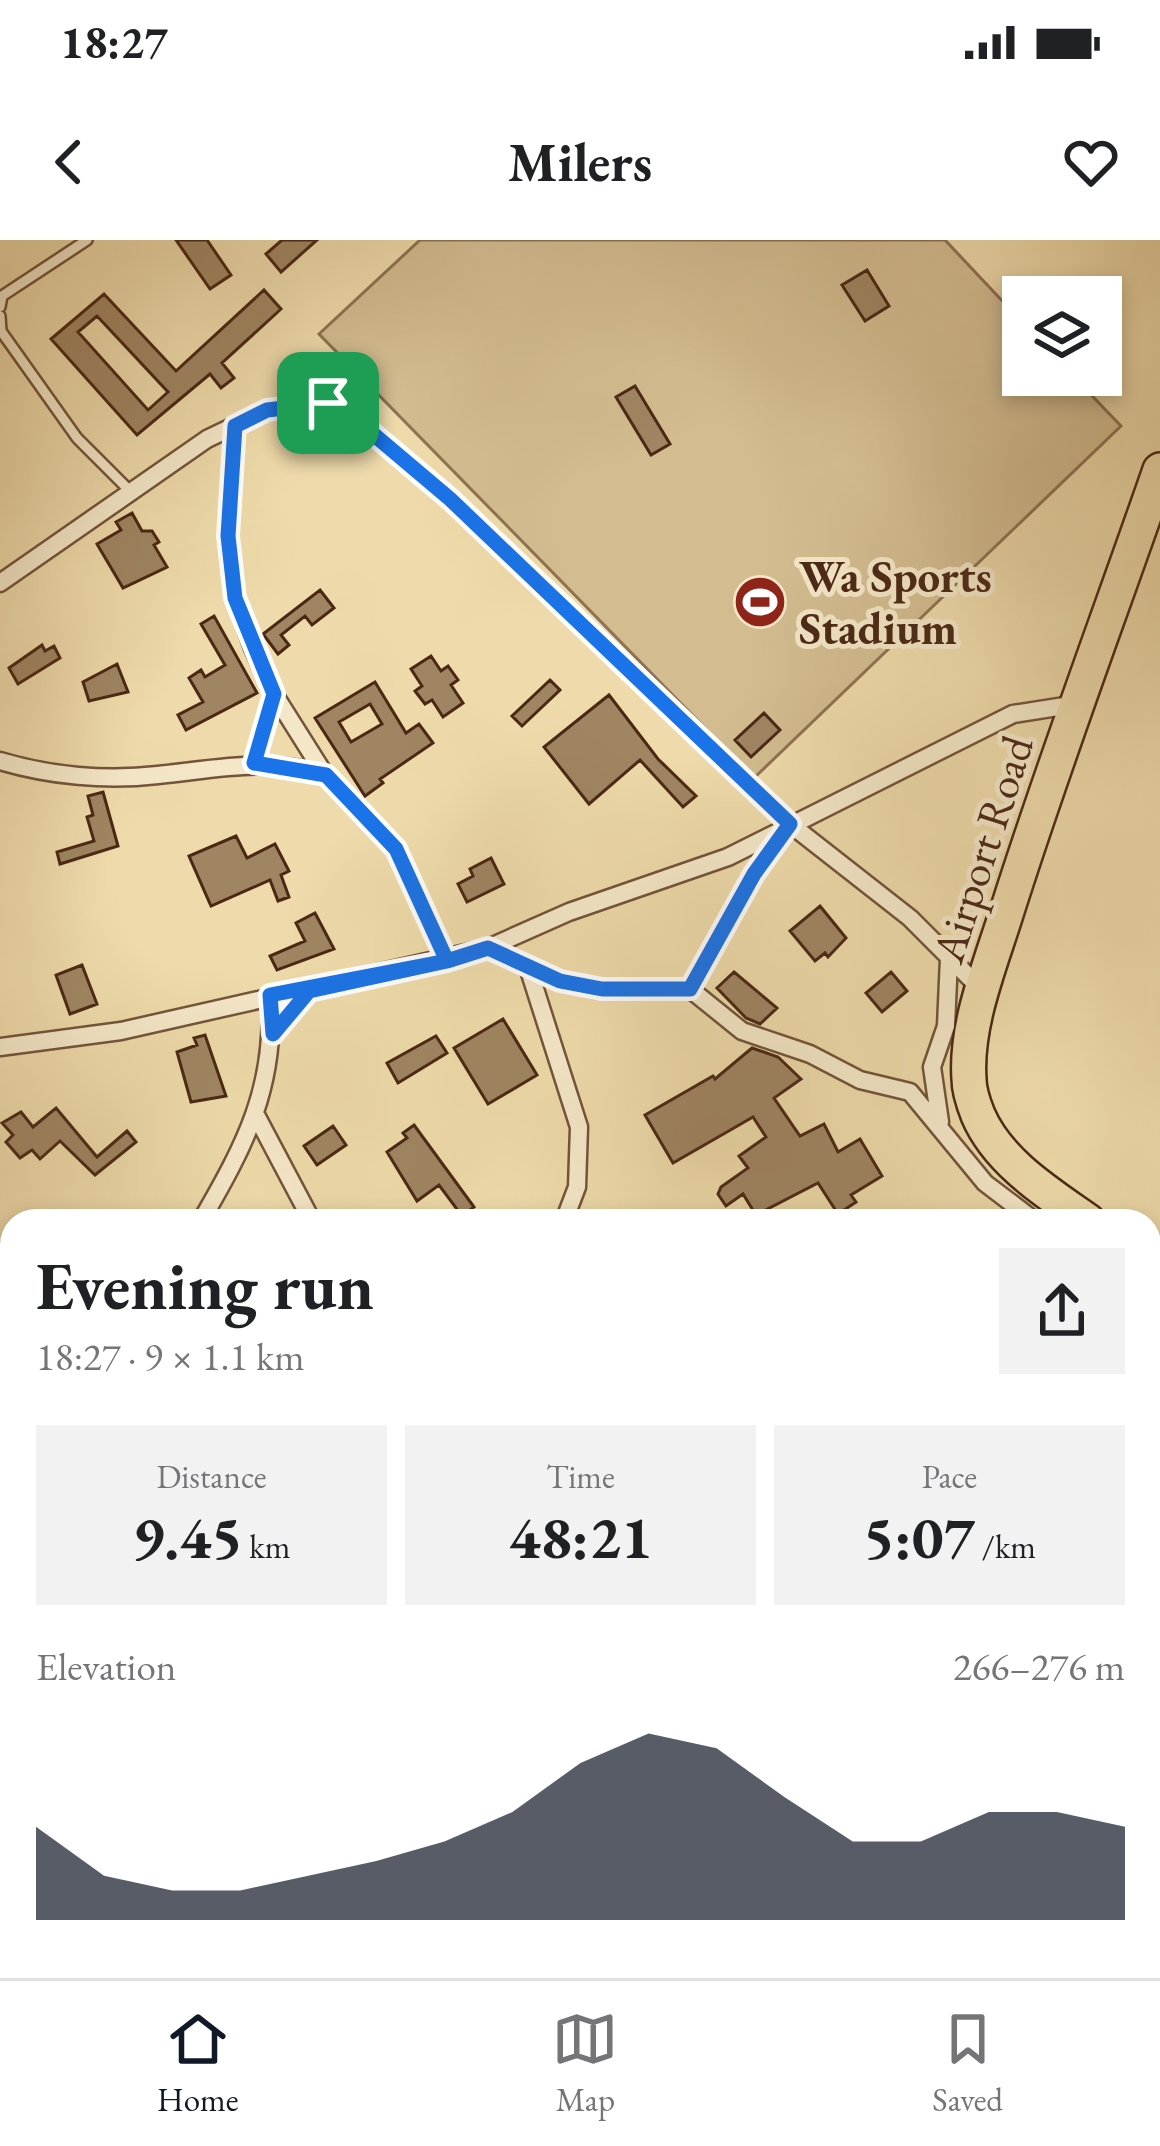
<!DOCTYPE html>
<html lang="en">
<head>
<meta charset="utf-8">
<style>
  :root { --surface:#fff; --page:#f2f2f2; --text:#202124; --muted:#757577; --line:#e0e0e0; --accent:#111827 }
  body { margin:0; font-family:"EB Garamond",serif; background:var(--page); color:var(--text); height:100vh; display:flex; flex-direction:column; font-size:45px; white-space:nowrap }
  * { box-sizing:border-box; margin:0 }
  p { font-size:39px; color:var(--muted) }
  .icon { flex:none; width:66px; height:66px; fill:none; stroke:currentColor; stroke-width:2; stroke-linecap:round; stroke-linejoin:round }
  .map { position:relative; flex:1; overflow:hidden }
  .drawer { position:absolute; left:0px; top:969px; width:1161px; height:771px; display:flex; flex-direction:column; background:var(--surface); border-radius:36px 36px 0 0; box-shadow:0 6px 18px #0003 }
  .drawer>* { flex:none }
  .tools { position:absolute; left:1002px; top:36px; display:grid; gap:24px }
  .tools a { display:grid; place-items:center; width:120px; height:120px; border-radius:0px; background:var(--surface); box-shadow:0 6px 18px #0003; font-size:60px }
  .pin { position:absolute; display:grid; place-items:center; width:102px; height:102px; color:#fff; margin:-51px; border-radius:24px; box-shadow:0 6px 18px #0006 }
  .round { display:grid; place-items:center; flex:none; width:126px; height:126px; border-radius:0px; background:var(--page) }
  .head { display:flex; align-items:center; justify-content:space-between; height:204px; padding:0 36px }
  h1 { font-size:66px; font-weight:700; line-height:90px }
  .figures { display:grid; grid-template-columns:repeat(3,1fr); gap:18px; height:204px; padding:12px 36px }
  .figures div { display:grid; align-content:center; border-radius:0px; background:var(--page); text-align:center }
  .figures b { font-size:60px; font-weight:700 }
  .figures small { font-size:33px; font-weight:400 }
  .figures p { font-size:33px }
  .chart { height:336px; padding:24px 36px }
  .chart p { display:flex; justify-content:space-between }
  .chart svg { width:100%; height:216px; margin-top:12px; fill:var(--accent); opacity:.7 }
  .status { display:flex; justify-content:space-between; align-items:center; height:84px; padding:0 60px; background:var(--surface); direction:ltr }
  .status svg { height:33px; fill:currentColor }
  header { display:flex; justify-content:space-between; align-items:center; height:156px; padding:0 36px; background:var(--surface); font-size:54px; font-weight:700 }
  .menu { display:flex; justify-content:space-around; align-items:center; height:168px; border-top:3px solid var(--line); background:var(--surface); font-size:33px; color:var(--muted) }
  .menu a { display:grid; justify-items:center; gap:6px }
  .menu .selected { color:var(--accent) }
  .map>svg:first-child { display:block }
</style>
</head>
<body>
<div class="status"><b>18:27</b><svg viewBox="0 0 49 12"><path d="M0 12V9h3v3zM5 12V6h3v6zM10 12V3h3v9zM15 12V0h3v12zM26 1h20v11H26zM47 4h2v5h-2z"/></svg></div>
<header><svg class="icon" aria-label="back" viewBox="0 0 24 24"><path d="M15 5l-7 7 7 7"/></svg>Milers<svg class="icon" aria-label="heart" viewBox="0 0 24 24"><path d="M12 20l-8-8c-3-5 5-10 8-4 3-6 11-1 8 4z"/></svg></header>
<div class="map">
<svg width="1160" height="1738" viewBox="0 0 1160 1738">
  <rect width="100%" height="100%" fill="#eedaaa"/>
  <filter id="stains"><feTurbulence type="fractalNoise" baseFrequency=".00167" numOctaves="4"/><feColorMatrix values="0 0 0 0 .2 0 0 0 0 .09 0 0 0 0 .02 0 0 0 .5 -.17"/></filter>
  <radialGradient id="worn" r=".72"><stop offset=".6" stop-color="#630" stop-opacity="0"/><stop offset="1" stop-color="#630" stop-opacity=".3"/></radialGradient>
  <!-- green -->
  <path fill="#d2bc90" stroke="#8e7252" stroke-width="3" d="M420,0H945L1023,83V135H1072L1121,186L754,538L319,94Z"/>
  <g fill="none" stroke-linecap="round" stroke-linejoin="round">
    <!-- stream -->
    <path stroke="#8b6e4f" stroke-width="4.5" d="M0,1612L12,1609"/>
  </g>
  <!-- building -->
  <path fill="#9f8562" stroke="#4a2814" stroke-width="3" fill-rule="evenodd" d="M176,0H207L231,35L210,49Z
    M282,0H317L281,32L266,14Z
    M867,30L889,66L865,81L842,45Z
    M264,50L281,69L222,123L234,138L221,148L210,134L137,195L51,99L104,54L176,131ZM97,76L168,152L148,170L78,92Z
    M635,146L670,204L651,215L616,157Z
    M132,273L142,291H152L159,302L154,305L167,327L123,348L97,304L121,290L116,282Z
    M320,350L334,368L312,385L305,376L281,395L289,405L278,414L263,394Z
    M214,376L257,453L186,490L178,475L203,462L189,438L201,430L205,437L225,425L201,384Z
    M42,405L45,411L54,406L60,418L18,444L9,428Z
    M431,416L441,431L448,426L458,440L451,445L463,463L443,477L432,460L425,464L415,451L422,446L411,429Z
    M117,424L128,452L89,461L83,442Z
    M550,440L560,450L522,486L512,476Z
    M375,442L406,493L419,484L433,503L380,539L383,543L365,556L315,478ZM370,464L382,484L351,502L339,482Z
    M609,455L658,519L696,556L683,567L640,520L589,564L544,507Z
    M764,473L780,490L751,517L735,500Z
    M103,552L118,606L60,624L57,612L94,601L87,577L93,575L88,556Z
    M236,596L247,618L275,604L289,631L281,635L289,657L278,661L270,640L211,666L189,616Z
    M491,618L504,644L467,662L458,644L473,636L470,629Z
    M820,666L846,698L828,717L825,713L815,721L790,691Z
    M315,673L334,709L277,730L270,716L305,701L296,683Z
    M82,725L97,764L70,774L56,735Z
    M734,732L777,768L760,784L746,778L717,748Z
    M891,732L907,751L882,772L866,753Z
    M503,779L537,835L488,864L454,808Z
    M205,795L226,856L191,862L177,812L197,805L194,798Z
    M436,796L447,813L398,843L387,823Z
    M752,808L778,817L801,839L774,858L800,896L824,884L838,912L860,899L882,936L851,955L856,962L838,974L818,943L756,975L743,954L726,966L718,954L721,947L748,928L739,916L766,897L753,877L673,923L645,875L713,836L715,839Z
    M56,868L97,917L127,891L136,902L95,935L60,901L40,919L32,910L20,918L6,902L13,895L2,883L21,872L33,887Z
    M414,885L474,967L462,976L439,945L417,961L387,912L407,898L403,893Z
    M333,886L346,905L317,925L304,906Z
    M1149,1448L1160,1465V1487L1153,1491L1160,1504V1565L1149,1541Z"/>
  <g fill="none" stroke-linecap="round" stroke-linejoin="round">
    <!-- lane casing -->
    <g stroke="#73543a" stroke-width="14">
      <path id="lane" d="M0,67L2,56L87,0
        M0,76L1,91L77,198L131,252"/>
    </g>
    <!-- street casing -->
    <g stroke="#73543a" stroke-width="21">
      <path id="street" d="M235,186L228,296L235,358L253,408L274,454L325,535L396,609L447,721
        M0,343L207,199L267,170L310,162L340,167L450,259L790,584L910,678L982,750
        M0,521C50,536 106,541 158,535C217,529 267,517 325,535
        M254,523L274,454
        M488,708L560,741L602,749H690L742,791L810,814L860,840L910,852L985,943L1035,981
        M528,727L579,887L577,947L564,981
        M690,749L755,634L789,585
        M273,793L309,751
        M0,807L121,791L488,708L569,672L728,617L1013,474L1077,464
        M257,877L312,981
        M940,882L932,827L946,786L949,718
        M201,981C245,905 276,847 270,756
        M1149,1068L1160,1078
        M0,1079H12
        M1149,1157L1160,1151
        M0,1388L12,1395
        M1149,1609L1160,1603
        M186,1728L198,1738
        M684,1728L686,1738
        M1035,1728L1041,1738
        M143,1738L145,1728
        M905,1738L924,1728"/>
    </g>
    <!-- highway casing -->
    <g stroke="#4a2814" stroke-width="38">
      <path id="highway" d="M1088,981C1048,953 998,922 978,875C974,865 969,849 969,839C965,784 991,723 1007,671C1054,522 1109,377 1160,230
        M1149,1015L1160,1020"/>
    </g>
    <!-- lane -->
    <use href="#lane" stroke="#f4e7c8" stroke-width="9"/>
    <!-- street -->
    <use href="#street" stroke="#f4e7c8" stroke-width="16"/>
    <!-- highway -->
    <use href="#highway" stroke="#eedaaa" stroke-width="33"/>
  </g>
  <g fill="none" stroke-linecap="round" stroke-linejoin="round">
    <!-- route casing -->
    <g stroke="#fff" stroke-width="24">
      <path id="route" d="M328,163L267,170L235,186L228,296L235,358L274,454L254,523L326,535L396,609L447,721L309,751L273,794L270,755L447,721L488,708L560,741L602,749H690L754,634L790,584L450,259L340,166L328,163"/>
    </g>
    <!-- route -->
    <use href="#route" stroke="#1a73e8" stroke-width="15"/>
  </g>
  <!-- icons -->
  <defs>
    <g id="stadium-disc" transform="scale(2.7)"><circle r="9.5" fill="#8f2418" stroke="#f4e7c8"/><path d="M0-5a6.5 5 0 1 0 0 10a6.5 5 0 1 0 0-10ZM-3.5-1.8h7v3.6h-7Z" fill="#fff"/></g>
  </defs>
  <g fill-rule="evenodd">
    <use href="#stadium-disc" x="760" y="362"/>
  </g>
  <g text-anchor="middle" stroke-width="10" stroke-linejoin="round" paint-order="stroke">
    <!-- poi labels -->
    <g font-size="45" font-weight="bold" fill="#4a2814" stroke="#f4e7c8" text-anchor="start">
      <text x="799" y="352">Wa Sports<tspan x="799" dy="52">Stadium</tspan></text>
    </g>
    <!-- street labels -->
    <g font-size="45" fill="#4a2814" stroke="#f4e7c8">
      <text transform="translate(982 609) rotate(-72)" y="16">Airport Road</text>
    </g>
  </g>
  <rect width="100%" height="100%" filter="url(#stains)"/>
  <rect width="100%" height="100%" fill="url(#worn)"/>
</svg>
<div class="tools">
<a><svg class="icon" aria-label="layers" viewBox="0 0 24 24"><path d="M12 4l9 5-9 5-9-5zM3 14l9 5 9-5"/></svg></a>
</div>
<div class="pin" style="left:328px;top:163px;background:#1e9e55"><svg class="icon" aria-label="arrive" viewBox="0 0 24 24"><path d="M6 21V4h12l-3 4 3 4H6"/></svg></div>
<section class="drawer">
<div class="head"><div><h1>Evening run</h1><p>18:27 · 9 × 1.1 km</p></div><a class="round"><svg class="icon" aria-label="share" viewBox="0 0 24 24"><path d="M12 15V3M7 8l5-5 5 5M5 13v7h14v-7"/></svg></a></div>
<div class="figures">
<div><p>Distance</p><b>9.45<small> km</small></b></div>
<div><p>Time</p><b>48:21</b></div>
<div><p>Pace</p><b>5:07<small> /km</small></b></div>
</div>
<div class="chart"><p><span>Elevation</span>266–276 m</p>
<svg viewBox="0 0 160 44" preserveAspectRatio="none"><path d="M0 44V25L10 35L20 38L30 38L40 35L50 32L60 28L70 22L80 12L90 6L100 9L110 19L120 28L130 28L140 22L150 22L160 25V44z"/></svg>
</div>
</section>
</div>
<nav class="menu">
<a class="selected"><svg class="icon" aria-label="home" viewBox="0 0 24 24"><path d="M3 11l9-7 9 7M6 9v11h12V9"/></svg>Home</a>
<a><svg class="icon" aria-label="map" viewBox="0 0 24 24"><path d="M3 6l6-2 6 2 6-2v14l-6 2-6-2-6 2zM9 4v14M15 6v14"/></svg>Map</a>
<a><svg class="icon" aria-label="saved" viewBox="0 0 24 24"><path d="M7 4h10v16l-5-4-5 4z"/></svg>Saved</a>
</nav>
</body>
</html>
